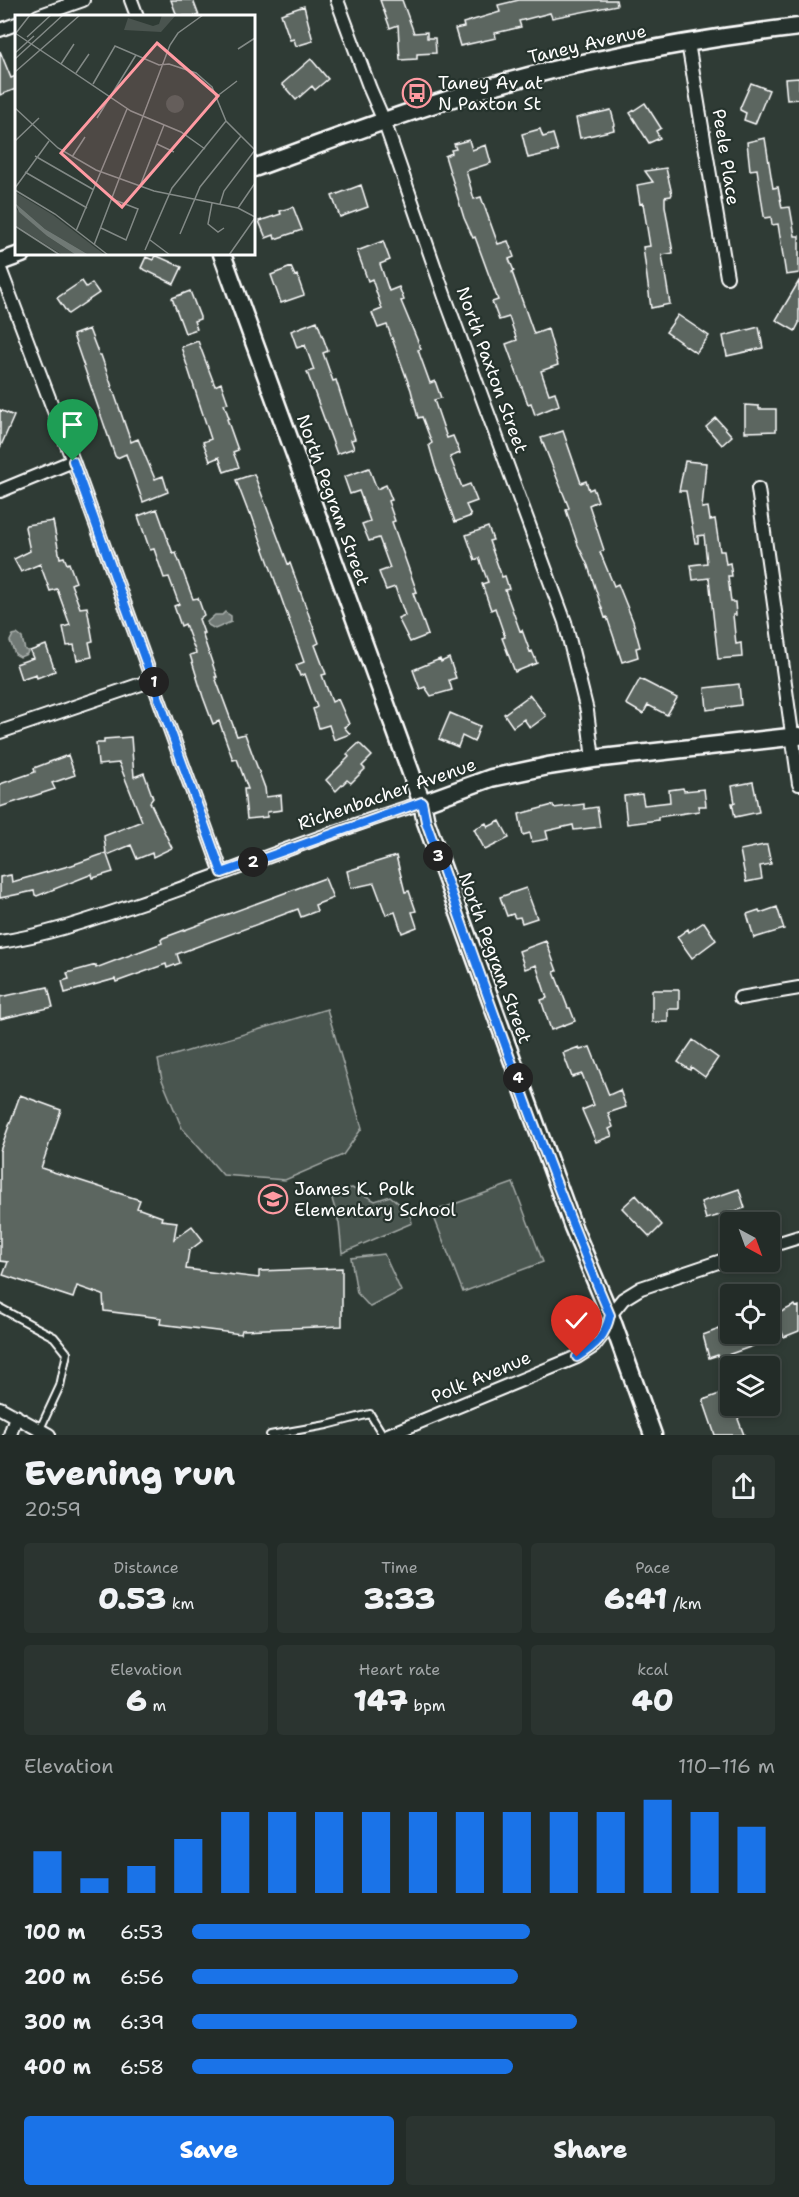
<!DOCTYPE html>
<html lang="en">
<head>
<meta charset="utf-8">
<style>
  :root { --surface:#232c28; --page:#2b3430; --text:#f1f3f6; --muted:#a3a7a8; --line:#404845; --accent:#1a73e8 }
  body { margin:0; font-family:"Shantell Sans",sans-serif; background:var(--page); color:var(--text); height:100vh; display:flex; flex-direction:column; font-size:22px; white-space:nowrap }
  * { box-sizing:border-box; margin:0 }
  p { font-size:20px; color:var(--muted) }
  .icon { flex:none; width:33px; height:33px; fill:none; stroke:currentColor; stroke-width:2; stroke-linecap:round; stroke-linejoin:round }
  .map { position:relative; height:1435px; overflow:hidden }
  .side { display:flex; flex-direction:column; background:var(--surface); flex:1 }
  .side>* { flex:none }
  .needle { width:39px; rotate:139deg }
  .controls { position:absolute; left:720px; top:1212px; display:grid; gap:12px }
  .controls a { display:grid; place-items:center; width:60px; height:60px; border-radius:6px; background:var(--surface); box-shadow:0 3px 9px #0003,0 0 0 2px var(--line); font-size:30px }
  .pin { position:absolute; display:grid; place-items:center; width:51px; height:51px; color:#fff; margin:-62px -26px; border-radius:50% 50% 50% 0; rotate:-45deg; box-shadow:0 0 6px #0007 }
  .pin .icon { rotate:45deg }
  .km { position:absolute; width:30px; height:30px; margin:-15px; border-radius:50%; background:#222; color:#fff; font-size:16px; line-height:30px; text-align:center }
  .round { display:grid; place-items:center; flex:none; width:63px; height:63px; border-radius:6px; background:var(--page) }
  .summary { display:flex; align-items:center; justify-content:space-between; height:102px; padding:0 24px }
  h1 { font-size:33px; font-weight:800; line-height:45px }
  .stats { display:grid; grid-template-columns:repeat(3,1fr); gap:9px; height:102px; padding:6px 24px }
  .stats div { display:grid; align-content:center; border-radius:6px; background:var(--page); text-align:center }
  .stats b { font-size:30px; font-weight:800 }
  .stats small { font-size:16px; font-weight:400 }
  .stats p { font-size:16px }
  .chart { height:168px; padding:12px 24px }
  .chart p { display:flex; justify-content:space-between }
  .chart svg { width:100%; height:108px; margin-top:6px; stroke:var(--accent); stroke-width:6 }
  .button { display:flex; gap:12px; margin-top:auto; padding:12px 24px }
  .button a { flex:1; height:69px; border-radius:6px; background:var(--accent); color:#fff; font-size:24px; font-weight:800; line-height:69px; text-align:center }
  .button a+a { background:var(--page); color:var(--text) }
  ul { padding:0 24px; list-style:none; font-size:20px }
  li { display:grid; grid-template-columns:96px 72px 1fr; align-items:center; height:45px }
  li i { height:15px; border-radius:8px; background:var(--accent) }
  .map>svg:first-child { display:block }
</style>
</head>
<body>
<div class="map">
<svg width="799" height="1435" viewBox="0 0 799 1435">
  <rect width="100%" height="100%" fill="#2f3b35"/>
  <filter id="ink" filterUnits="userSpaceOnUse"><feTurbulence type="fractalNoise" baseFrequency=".0167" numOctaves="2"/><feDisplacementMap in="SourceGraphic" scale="12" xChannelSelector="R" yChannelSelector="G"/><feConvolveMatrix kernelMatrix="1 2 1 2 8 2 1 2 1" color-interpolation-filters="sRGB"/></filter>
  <g filter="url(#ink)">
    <!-- green -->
    <path fill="#4a544f" stroke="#a4aaa7" stroke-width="1.5" d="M327,1009L362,1128L343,1155L285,1180L223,1175L182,1128L162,1080L158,1060Z
      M513,1183L543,1262L463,1292L432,1212Z
      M352,1188L375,1201L390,1196L410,1213L412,1223L342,1253L339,1223L332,1199L339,1190Z
      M384,1254L401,1291L370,1307L357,1293L351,1258Z"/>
    <!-- water -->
    <path fill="#707975" stroke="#a9afac" stroke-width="1.5" d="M225,612L231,616V622L215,629L208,625L207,622L215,615H222Z
      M17,634L22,638L25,650L28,651L27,654L20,657L15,654L10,641L13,635Z"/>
    <!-- building -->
    <path fill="#5b6661" stroke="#fff" stroke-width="1.5" d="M171,0H193L199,16H177Z
      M380,0H402L414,33L427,32V38H435L436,53L417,54V59L400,60L398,25L390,28Z
      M519,0H616L617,5L552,18L550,13L519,21L521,27L495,33L496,38L460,46L455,29L464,27L463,23L500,12L498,5Z
      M304,6L313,41L296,46L294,39L290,40L281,14Z
      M0,51L11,78L16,76V89L0,95Z
      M311,59L328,79L315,90L312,86L296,100L282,84Z
      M799,78V99L787,100L785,79Z
      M751,83L769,90L755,124L744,120L746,113L740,110V108Z
      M645,103L661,128L656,131L660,138L649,143L630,113Z
      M611,110L615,125L613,126L614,130L580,138L576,118Z
      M540,129L543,137L553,134L558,151L528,158L522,134Z
      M765,138L773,188L778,187L782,208L790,207L795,236H799V273L786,275L778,224L772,225L771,217L765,218L764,216L757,169L750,170L747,142Z
      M469,140L472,150L486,145L491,163L466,171L474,199L481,197L498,244L508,241L514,257L509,259L514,271L512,272L534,334L548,329L558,365L541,371L549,394L555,392L559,405L535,415L531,403L528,404L506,344L517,340L509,317L499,320L492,302L498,300L475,237L473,238L464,218L445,156L452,153L451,150L456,149L454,144Z
      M666,168L672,194L671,196L665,197V206L673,253L662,255L670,304L651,308L643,247L650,246L643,203L640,204L637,185L653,182L645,171Z
      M361,185L368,207L340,217L332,196Z
      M293,207L302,230L275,239L274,235L266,238L259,221L281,214L280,211Z
      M383,241L390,260L380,264L389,291L399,287L404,300L401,301L421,349L418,350L430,383L435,381L441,398L434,400L447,438L453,436L460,453L450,457L462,487L470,484L477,501L466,505L471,516L455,522L435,466L429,445L432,443L422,417L418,418L411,390L387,325L378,328L372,313L382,309L372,279L368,281L357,251Z
      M155,255L182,267L174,284L141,268L146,257L153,260Z
      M291,267L295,276L297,275L304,295L281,303L271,275Z
      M82,281L86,287L92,283L99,293L68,314L57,298Z
      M799,281V323L795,331L776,320Z
      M190,291L200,317V319L194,321L197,329L185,333L172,298Z
      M678,315L709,336L696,353L666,332Z
      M317,321L328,351L323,353L333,381L336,380L355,439L351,440L354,448L337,454L307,372L314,370L305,345L297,348L291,331Z
      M759,327L763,348L727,356L723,336Z
      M89,329L99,355H101L131,442L138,439L155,479L163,476L168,492L143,502L126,454L117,458L115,456L73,335Z
      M198,341L215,386L221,383L228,403L224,404L229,418L227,419L238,450L233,452L239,467L224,472L219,457L210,461L203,442L211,439L181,347Z
      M745,405L759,406V409H776V431L745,432Z
      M0,410L14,416L0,448Z
      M716,418L732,436L722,445L706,427Z
      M563,431L581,483L586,481L589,490L593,488L598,501L589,505L604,550L600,552L614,586L618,584L633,621L640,647L636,648L638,657L622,662L607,617L605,618L588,566L578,545L566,510L569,508L541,438Z
      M685,461L706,463L702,508L708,507L710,520L715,519L720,551H724L726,564L730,563L732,576H728L731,602H735L736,615H733L736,644L741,643L742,657L718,659L709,578L693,580L691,565L707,563L704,535L698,536V543H695L686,491H679Z
      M369,468L377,489L386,485L392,500L388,501L395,521L392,522L417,592L413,593L428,635L410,642L398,618L405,615L395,587L386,590L379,572L390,568L379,538L369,541L362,524L370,521L359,491L350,494L344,477Z
      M254,474L288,564L290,563L319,643L315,645L326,674L322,675L332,702L338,699L349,724L344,727L350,734L334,740L329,725L319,728L313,709L317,707L305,674L300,676L296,665L304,662L251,513L249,514L236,480Z
      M157,509L173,554L176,553L193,599L198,598L204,615L199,619L204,633H202L217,677H215L237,736L245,734L265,788L266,797L281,795L282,810L267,812V817L247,819L244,789H248L237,759L233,760L219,721L213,724L203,697L190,655L196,653L185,624L181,626L174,606L179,604L169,577L164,578L154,549L150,550L138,516Z
      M53,521L60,558L64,557L67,564L69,563L76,582L71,584L80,608L87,607L93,641L89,642L92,657L77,660L74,645L67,646L63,627L70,625L57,589L50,591L40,564L21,572L14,559L30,551L25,527L26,525Z
      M488,527L493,540L489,541L502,577L505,576L509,589L505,590L520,631L522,630L530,652L532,651L537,663L515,672L502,638L505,637L495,608L491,610L482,584L488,582L479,558L475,560L466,535Z
      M46,645L55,671L37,678L36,674L21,679L16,664L33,658L30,651Z
      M449,658L456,678L449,680L452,690L431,696L425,687L420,689L413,670L440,659L441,662Z
      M640,679L677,698L667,715L648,705L643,714L626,704Z
      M739,684L741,705L707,710L705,688Z
      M530,695L546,716L530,728L524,719L513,727L504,714Z
      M450,713L480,726L474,742L462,736L458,747L439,739Z
      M131,737L134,777L144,773L153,798L150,802L172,848L153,857L152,853L137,859L131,845L107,855L113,872L93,878L92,874L37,896L35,895L34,891L0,898V877L11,875L12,882L72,865L106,853L104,836L142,821L119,763L98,765L96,743H104V739Z
      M359,743L372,756L362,766L365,769L351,783L347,780L336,791L326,780L349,757L347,754Z
      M68,755L75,775L52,783L55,789L0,807V784L35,772L34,768Z
      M753,782L759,812L735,817L732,803H735L732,786Z
      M683,788L684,791L704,789L706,806H698L699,811L658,817V820L627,824L624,796L642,794L644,805L670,802L669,790Z
      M584,804V809L597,807L600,827L574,830L573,825L546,831L548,839L532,842L530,833L523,835L519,814L553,805L554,808Z
      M500,821L509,838L485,850L474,829L486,823L488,827Z
      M764,845H767L771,864L760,866L762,879L746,882L740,850Z
      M396,856L405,892L409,891L416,911L412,912L417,927L402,933L395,912L386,915L374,883L351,888L347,871Z
      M325,878L333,898L315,905L317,911L301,917L298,909L177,954L180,963L167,968L166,964L116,982L115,979L65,993L62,981L69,979L67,973L96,965V968L162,943L161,940L163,938Z
      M526,888L537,918L522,923L520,917L515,918L513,914L507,916L500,897Z
      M777,907L784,929L754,938L747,914L759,910L760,913Z
      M704,922L716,940L692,958L677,937L688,929L689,932Z
      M546,941L557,971L554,972L568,1008H570L575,1021L551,1030L541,1000L547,998L536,965L525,969L519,951Z
      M48,987L53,1007L0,1019V997Z
      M652,990H679V1009H668V1022H652Z
      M693,1040L718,1058L705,1077L691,1067L690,1070L678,1062Z
      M579,1047L580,1050L590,1047L609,1095L620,1090L626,1107L608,1113L613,1127L609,1129L612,1136L596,1142L582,1110L594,1105L582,1074L572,1077L563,1053Z
      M20,1095L61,1110L41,1168L140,1200L137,1208L162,1217L161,1220L177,1222L174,1239L192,1226L203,1240L189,1251L186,1269L259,1278V1271L342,1268V1326L242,1330L241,1334L160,1324L161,1318L104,1311L103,1295L77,1286L73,1298L3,1275L8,1262L0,1261V1151Z
      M739,1189L745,1208L706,1219L701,1202Z
      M636,1195L662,1225L650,1237L622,1208Z
      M795,1305L796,1307L799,1306V1331L784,1337L775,1315Z
      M730,1325V1334H749L753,1346L719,1358L718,1355L709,1358L703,1335Z
      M730,1390V1406H745L738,1419L744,1435H715L703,1400Z"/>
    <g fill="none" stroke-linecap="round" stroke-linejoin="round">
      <!-- lane casing -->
      <g stroke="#fff" stroke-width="10">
        <path id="lane" d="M0,1308L54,1337L67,1353L60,1386L40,1429
          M270,1435L327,1425L370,1414L383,1435"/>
      </g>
      <!-- street casing -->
      <g stroke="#fff" stroke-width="16">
        <path id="street" d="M131,0L137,16
          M337,0L370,89L384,121L445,297L565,622L587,711L593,759
          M38,16L83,0
          M0,30L16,24
          M688,43L727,277
          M0,269L73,461L222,873
          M758,489L799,784
          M0,491L73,461
          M0,732L153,680
          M0,942C47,935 92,919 137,904C232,872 326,832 422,803
          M740,998L799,988
          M770,1246L799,1237
          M0,1408L49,1435
          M10,1435L16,1416
          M388,1435L577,1357L594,1346L607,1329L610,1315L623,1299L641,1288L730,1258"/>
      </g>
      <!-- secondary casing -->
      <g stroke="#fff" stroke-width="21">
        <path id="secondary" d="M254,168C366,127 479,84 597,60C663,46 731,35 799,27
          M222,254L422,803L426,822L573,1227L610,1315L653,1435
          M0,262L22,254
          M422,803L491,778L548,766L593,759L799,736"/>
      </g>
      <!-- lane -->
      <use href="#lane" stroke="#26332d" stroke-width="6"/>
      <!-- street -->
      <use href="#street" stroke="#26332d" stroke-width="12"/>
      <!-- secondary -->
      <use href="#secondary" stroke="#26332d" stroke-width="16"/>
    </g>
  </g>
  <g fill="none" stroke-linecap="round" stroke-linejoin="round" filter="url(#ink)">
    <!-- route casing -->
    <g stroke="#fff" stroke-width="12">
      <path id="route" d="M73,461L222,873L422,802L426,822C485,987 541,1154 610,1315C605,1337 596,1345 577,1357"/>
    </g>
    <!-- route -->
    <use href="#route" stroke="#1a73e8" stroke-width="8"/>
  </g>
  <!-- icons -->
  <defs>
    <g id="bus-ring" transform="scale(1.5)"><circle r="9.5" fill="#26332d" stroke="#ff9aa2" stroke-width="1.5"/><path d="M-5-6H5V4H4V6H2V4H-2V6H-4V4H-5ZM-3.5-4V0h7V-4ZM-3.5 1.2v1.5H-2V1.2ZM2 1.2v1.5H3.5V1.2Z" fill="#ff9aa2"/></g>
    <g id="school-ring" transform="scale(1.5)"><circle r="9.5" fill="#26332d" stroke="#ff9aa2" stroke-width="1.5"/><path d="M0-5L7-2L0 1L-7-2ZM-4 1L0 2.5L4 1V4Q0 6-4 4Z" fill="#ff9aa2"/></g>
  </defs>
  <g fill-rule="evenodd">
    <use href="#bus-ring" x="417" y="93"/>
    <use href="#school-ring" x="273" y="1199"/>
  </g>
  <g text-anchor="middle" stroke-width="4.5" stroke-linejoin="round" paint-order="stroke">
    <!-- street labels -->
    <g font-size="18" fill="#fff" stroke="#26332d">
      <text transform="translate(587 44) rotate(-13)" y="6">Taney Avenue</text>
      <text transform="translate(726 157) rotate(81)" y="6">Peele Place</text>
      <text transform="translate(492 370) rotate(70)" y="6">North Paxton Street</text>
      <text transform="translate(333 500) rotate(70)" y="6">North Pegram Street</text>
      <text transform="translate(387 794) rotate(-19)" y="6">Richenbacher Avenue</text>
      <text transform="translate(495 958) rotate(70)" y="6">North Pegram Street</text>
      <text transform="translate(481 1377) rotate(-23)" y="6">Polk Avenue</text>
    </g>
    <!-- poi labels -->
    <g font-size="18" fill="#fff" stroke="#26332d" text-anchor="start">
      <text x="438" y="89">Taney Av at<tspan x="438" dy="21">N Paxton St</tspan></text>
      <text x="294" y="1195">James K. Polk<tspan x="294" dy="21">Elementary School</tspan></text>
    </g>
  </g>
  <!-- overview -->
  <g transform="translate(15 15)">
    <rect width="240" height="240" fill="#2f3b35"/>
    <path d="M147,0H161L146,17L109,15L113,3L138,11L144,9ZM151 89a9 9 0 1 1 18 0a9 9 0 1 1-18 0ZM0,177L38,200L90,240H74L30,214L0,188ZM0,193L32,221L61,240L46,239L0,210Z" fill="#4a544f"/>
    <path d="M0,188L30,214L74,240H61L32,221L4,197Z" fill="#707975"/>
    <path fill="none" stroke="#828986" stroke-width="1.5" d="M0,18L116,96L166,117L190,134M1,18L15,0M12,22L36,0M223,34L240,23M0,38L19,21M0,44L48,0M46,49L59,29M0,57L65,0M61,58L74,39M78,69L100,31L144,50L154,49L181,58L197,72L211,106L240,135M201,82L222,66M0,93L43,133L81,155L139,176L223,193L240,202M82,103L121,40M0,126L24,103M142,129L159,137M20,141L79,175M57,142L70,122M10,157L72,193M125,171L149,110M0,173L34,126M0,175L40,199L93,240M197,188L193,209L203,217L209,213M205,189L209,176L240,135M223,193L240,168M0,211L45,240M86,213L111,225L123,194L97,184M61,216L112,94M165,219L185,172L226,121M135,225L155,240M79,230L155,30L163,18L188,0M130,235L157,173L211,106M214,240L240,203"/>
    <path fill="#ff9aa2" fill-opacity="0.15" stroke="#ff9aa2" stroke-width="3" d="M142,28L203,81L107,192L46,138Z"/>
    <rect width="240" height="240" fill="none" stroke="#fff" stroke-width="3"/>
  </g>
</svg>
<div class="controls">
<a><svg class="needle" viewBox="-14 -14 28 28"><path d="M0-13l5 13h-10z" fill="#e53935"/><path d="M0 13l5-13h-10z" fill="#a3a7a8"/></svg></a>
<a><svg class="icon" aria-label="locate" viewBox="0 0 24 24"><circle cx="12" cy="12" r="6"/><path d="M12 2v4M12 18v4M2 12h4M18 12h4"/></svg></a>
<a><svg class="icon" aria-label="layers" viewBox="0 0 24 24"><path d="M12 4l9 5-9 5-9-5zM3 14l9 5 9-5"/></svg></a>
</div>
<div class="pin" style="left:73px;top:461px;background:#1e9e55"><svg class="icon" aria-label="arrive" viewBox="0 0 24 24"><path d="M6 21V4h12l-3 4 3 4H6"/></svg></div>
<div class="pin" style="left:577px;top:1357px;background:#d93025"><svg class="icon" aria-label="check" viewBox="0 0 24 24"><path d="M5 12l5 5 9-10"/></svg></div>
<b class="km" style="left:154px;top:682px">1</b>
<b class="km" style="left:253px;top:862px">2</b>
<b class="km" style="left:438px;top:856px">3</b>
<b class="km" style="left:518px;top:1078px">4</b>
</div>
<section class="side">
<div class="summary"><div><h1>Evening run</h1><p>20:59</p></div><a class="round"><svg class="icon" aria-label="share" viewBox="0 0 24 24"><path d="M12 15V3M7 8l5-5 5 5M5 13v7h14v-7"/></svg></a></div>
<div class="stats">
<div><p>Distance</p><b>0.53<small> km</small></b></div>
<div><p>Time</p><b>3:33</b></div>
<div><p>Pace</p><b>6:41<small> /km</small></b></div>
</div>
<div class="stats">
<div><p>Elevation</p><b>6<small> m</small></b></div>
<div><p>Heart rate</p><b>147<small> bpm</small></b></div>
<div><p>kcal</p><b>40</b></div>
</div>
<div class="chart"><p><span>Elevation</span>110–116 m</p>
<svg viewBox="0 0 160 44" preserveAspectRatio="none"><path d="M5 44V27M15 44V38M25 44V33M35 44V22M45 44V11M55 44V11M65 44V11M75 44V11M85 44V11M95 44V11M105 44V11M115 44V11M125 44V11M135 44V6M145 44V11M155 44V17"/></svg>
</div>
<ul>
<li><b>100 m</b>6:53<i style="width:58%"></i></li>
<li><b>200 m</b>6:56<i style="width:56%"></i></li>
<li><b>300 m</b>6:39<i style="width:66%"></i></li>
<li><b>400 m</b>6:58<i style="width:55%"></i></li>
</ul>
<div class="button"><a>Save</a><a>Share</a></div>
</section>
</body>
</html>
